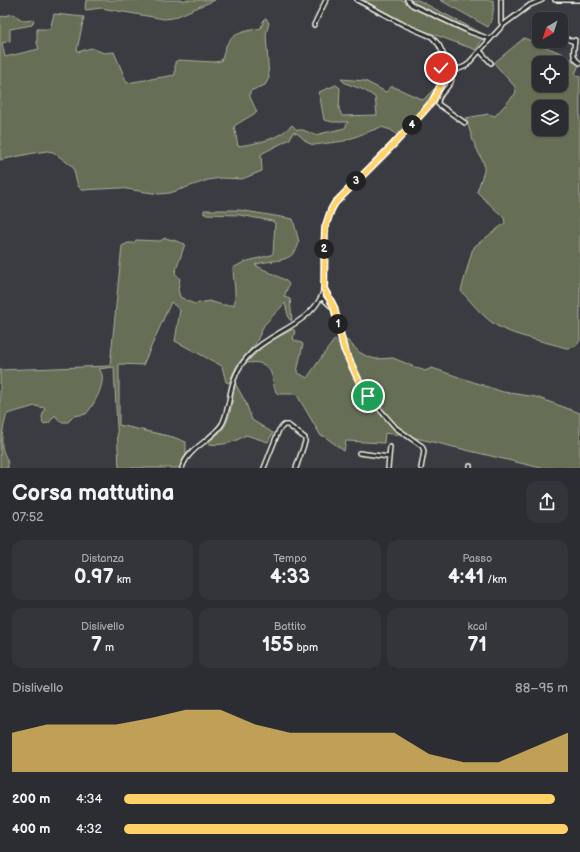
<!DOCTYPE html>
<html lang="it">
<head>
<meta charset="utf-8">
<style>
  :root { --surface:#2c2d32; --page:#34353a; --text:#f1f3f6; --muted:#a6a8ac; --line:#48494d; --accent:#ffd166 }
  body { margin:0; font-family:"Balsamiq Sans",sans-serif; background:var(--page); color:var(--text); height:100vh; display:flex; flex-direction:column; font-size:15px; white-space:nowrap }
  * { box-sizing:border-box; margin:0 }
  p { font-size:13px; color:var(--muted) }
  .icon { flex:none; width:22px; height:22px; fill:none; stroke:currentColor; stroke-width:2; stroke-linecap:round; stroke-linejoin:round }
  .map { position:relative; height:468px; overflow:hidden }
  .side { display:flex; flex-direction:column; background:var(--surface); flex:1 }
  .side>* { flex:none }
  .needle { width:26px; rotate:219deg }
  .buttons { position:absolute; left:532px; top:12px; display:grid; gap:8px }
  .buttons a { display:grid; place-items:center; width:36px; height:36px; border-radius:8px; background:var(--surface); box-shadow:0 1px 3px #0004,0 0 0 1px var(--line); font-size:20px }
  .pin { position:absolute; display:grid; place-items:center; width:34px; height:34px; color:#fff; margin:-17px; border:2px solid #fff; border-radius:50%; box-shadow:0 1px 4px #0007 }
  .km { position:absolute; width:20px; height:20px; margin:-10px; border-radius:50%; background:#222; color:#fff; font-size:11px; line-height:20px; text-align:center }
  .round { display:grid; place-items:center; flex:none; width:42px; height:42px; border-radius:12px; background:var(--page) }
  .head { display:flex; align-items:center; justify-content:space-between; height:68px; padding:0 12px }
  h1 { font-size:22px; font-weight:800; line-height:30px }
  .figures { display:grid; grid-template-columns:repeat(3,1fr); gap:6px; height:68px; padding:4px 12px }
  .figures div { display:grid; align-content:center; border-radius:10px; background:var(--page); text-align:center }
  .figures b { font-size:20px; font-weight:800 }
  .figures small { font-size:11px; font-weight:400 }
  .figures p { font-size:11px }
  .chart { height:112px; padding:8px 12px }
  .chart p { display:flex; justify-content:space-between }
  .chart svg { width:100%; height:72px; margin-top:4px; fill:var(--accent); opacity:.7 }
  ul { padding:0 12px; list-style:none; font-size:13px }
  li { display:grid; grid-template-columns:64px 48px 1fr; align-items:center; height:30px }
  li i { height:10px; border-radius:5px; background:var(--accent) }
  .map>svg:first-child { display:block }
</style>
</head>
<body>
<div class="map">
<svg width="580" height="468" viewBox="0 0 580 468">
  <rect width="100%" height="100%" fill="#3a3c42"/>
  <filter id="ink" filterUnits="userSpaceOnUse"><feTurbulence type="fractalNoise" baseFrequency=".025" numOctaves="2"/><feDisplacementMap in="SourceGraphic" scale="8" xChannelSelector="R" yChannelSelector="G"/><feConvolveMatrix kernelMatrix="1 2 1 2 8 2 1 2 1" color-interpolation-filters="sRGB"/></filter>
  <g filter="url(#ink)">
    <!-- green -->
    <path fill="#666e54" stroke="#adb09e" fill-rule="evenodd" d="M86,0H215L173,18L164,19L101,8L86,10L85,8Z
      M364,0H418L485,35L476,50L414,27L391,17Z
      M440,0H493C494,10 493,18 488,27Z
      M13,14L24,21L34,20L32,25L10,29V41L2,43L5,57L39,49L37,43V29H50L54,14L84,17L77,50L78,52L91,48L104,53L114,52L127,83L175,75V62L178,60L214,62L221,61C224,56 223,51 226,46C232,32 248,31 261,28L264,19L266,18L269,23L266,34L269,78L265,85L250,91V97L257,112L234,126L238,146C259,143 277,140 292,125L297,130H303L315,135L345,128L348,122H333L324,120L319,92L336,85L340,88L339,109L342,116L377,115L375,97L364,90L345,83L341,79L365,81L386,92L392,86L423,100L434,89L439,92L423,111L405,119L403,124L404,129L398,136L391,130L381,127L344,141L314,145L308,143L298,134L293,132L290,139L261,154L262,171L242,179L221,178L208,180L170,193L159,194L120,188L82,190L78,186L73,167L53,152L47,151L34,153L0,160V17Z
      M524,38L563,54L579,65L575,74L580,77V340C577,347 573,348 566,348C544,341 517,337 497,326C483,317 472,303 461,291L472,251L475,246L505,223L504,218L477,192L484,171V164L473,141L466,118L488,114L495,116L515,94L516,91L515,87L494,63ZM539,63H561V85H539ZM539,107H561V129H539Z
      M204,210H239L293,219L299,242C294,266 270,258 255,265L285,280L289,284L284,297L290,299L292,321L289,319L285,303L264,325L256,343L237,365L229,383L226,382L222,366L175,341L180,310L171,302L143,365L119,364V425L173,437L186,442V455L180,468H119L114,367L99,369C109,379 94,405 86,414L74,416L68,422H60L55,415L49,423L43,424L42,417L45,408L35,406L7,414C4,424 1,436 2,446C3,455 9,459 8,468H0V370L110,366L122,246L128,243H134L136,240L160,241L165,238L173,240L185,244L175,273L180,279L178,289L180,297L194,304L209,301L223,305H234C237,296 233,278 233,268L244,262L271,255L273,253L275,223L272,221L240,215L204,214Z
      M293,329L295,331L293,339L303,344L297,372L307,378C316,365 325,352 335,339L340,345L347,340L359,352L368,357L376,359L393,358L425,371L432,368L503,392L536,397L580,413V468H541L416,438L385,433L384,443L346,441L344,451L324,436H321L297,395L295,394H278L276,392C271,381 275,367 259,363C255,362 251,363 246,363L265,344Z
      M235,383L246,403L252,420L273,433L268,442L246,435C234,443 219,447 205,443C209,440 214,437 218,434C232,422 232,399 235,383Z"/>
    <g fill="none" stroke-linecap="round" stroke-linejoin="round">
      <!-- minor casing -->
      <g stroke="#f4f1e8" stroke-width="6">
        <path id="minor" d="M357,0L404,25L432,37L439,45L447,62
          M407,0L412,5L470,32L490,39
          M501,0V22L503,25
          M555,0H580
          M314,25L326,0
          M561,37L575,42
          M575,40C574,49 571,58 580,63
          M480,51L491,63
          M443,54L441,67L443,72L449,73L466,66L503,25L530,5L542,0
          M445,62H449L457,68
          M450,72C458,86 437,90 438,104L465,123
          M325,290L332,302L344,349L359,381L368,396L396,428L422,446L424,451L421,468
          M321,297L333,308
          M359,453L389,457
          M182,468C188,448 211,441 222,424C226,417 227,409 229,401C232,381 237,367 251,353C272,332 308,324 321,297C326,287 325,278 324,267C323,245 322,223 335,203L423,113C433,100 439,86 449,73
          M264,468L279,430L284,425H288L305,438V442L296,468
          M388,468L390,447
          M470,468V466"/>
      </g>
      <!-- minor -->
      <use href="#minor" stroke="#2a2d2e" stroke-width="3"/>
    </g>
  </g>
  <g fill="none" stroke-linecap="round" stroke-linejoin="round" filter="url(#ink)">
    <!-- route casing -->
    <g stroke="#fff" stroke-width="8">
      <path id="route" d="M368,396L359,381L344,349L334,307L324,289L325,228L331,210L335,203L393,145L433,101L442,82L443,72L441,68"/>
    </g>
    <!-- route -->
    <use href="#route" stroke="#ffd166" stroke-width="5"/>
  </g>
</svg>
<div class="buttons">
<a><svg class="needle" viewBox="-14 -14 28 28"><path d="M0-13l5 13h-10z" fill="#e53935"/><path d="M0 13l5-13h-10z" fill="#a6a8ac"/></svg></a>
<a><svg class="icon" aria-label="locate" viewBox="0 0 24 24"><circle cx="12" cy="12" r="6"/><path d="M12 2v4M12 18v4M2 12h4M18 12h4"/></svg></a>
<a><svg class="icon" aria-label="layers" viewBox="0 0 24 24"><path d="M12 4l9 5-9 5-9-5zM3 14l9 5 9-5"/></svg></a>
</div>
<div class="pin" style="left:368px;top:396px;background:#1e9e55"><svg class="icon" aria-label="arrive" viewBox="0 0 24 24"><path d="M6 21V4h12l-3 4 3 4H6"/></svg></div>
<div class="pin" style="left:441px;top:68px;background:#d93025"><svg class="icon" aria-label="check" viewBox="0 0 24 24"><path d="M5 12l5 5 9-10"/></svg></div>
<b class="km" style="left:338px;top:324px">1</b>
<b class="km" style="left:324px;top:249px">2</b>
<b class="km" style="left:356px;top:181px">3</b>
<b class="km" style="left:412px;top:125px">4</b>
</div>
<section class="side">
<div class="head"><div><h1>Corsa mattutina</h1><p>07:52</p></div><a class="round"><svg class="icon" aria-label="share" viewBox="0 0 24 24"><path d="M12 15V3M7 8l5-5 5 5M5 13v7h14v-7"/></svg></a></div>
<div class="figures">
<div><p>Distanza</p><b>0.97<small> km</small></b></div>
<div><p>Tempo</p><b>4:33</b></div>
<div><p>Passo</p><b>4:41<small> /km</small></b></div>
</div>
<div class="figures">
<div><p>Dislivello</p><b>7<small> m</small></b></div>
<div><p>Battito</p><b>155<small> bpm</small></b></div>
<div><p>kcal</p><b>71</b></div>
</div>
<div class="chart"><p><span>Dislivello</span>88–95 m</p>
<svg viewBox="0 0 160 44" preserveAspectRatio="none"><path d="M0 44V20L10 15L20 15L30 15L40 11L50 6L60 6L70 15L80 20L90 20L100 20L110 20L120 33L130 38L140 38L150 29L160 20V44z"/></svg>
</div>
<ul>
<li><b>200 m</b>4:34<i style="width:97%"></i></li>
<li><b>400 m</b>4:32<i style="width:100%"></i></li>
</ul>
</section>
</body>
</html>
